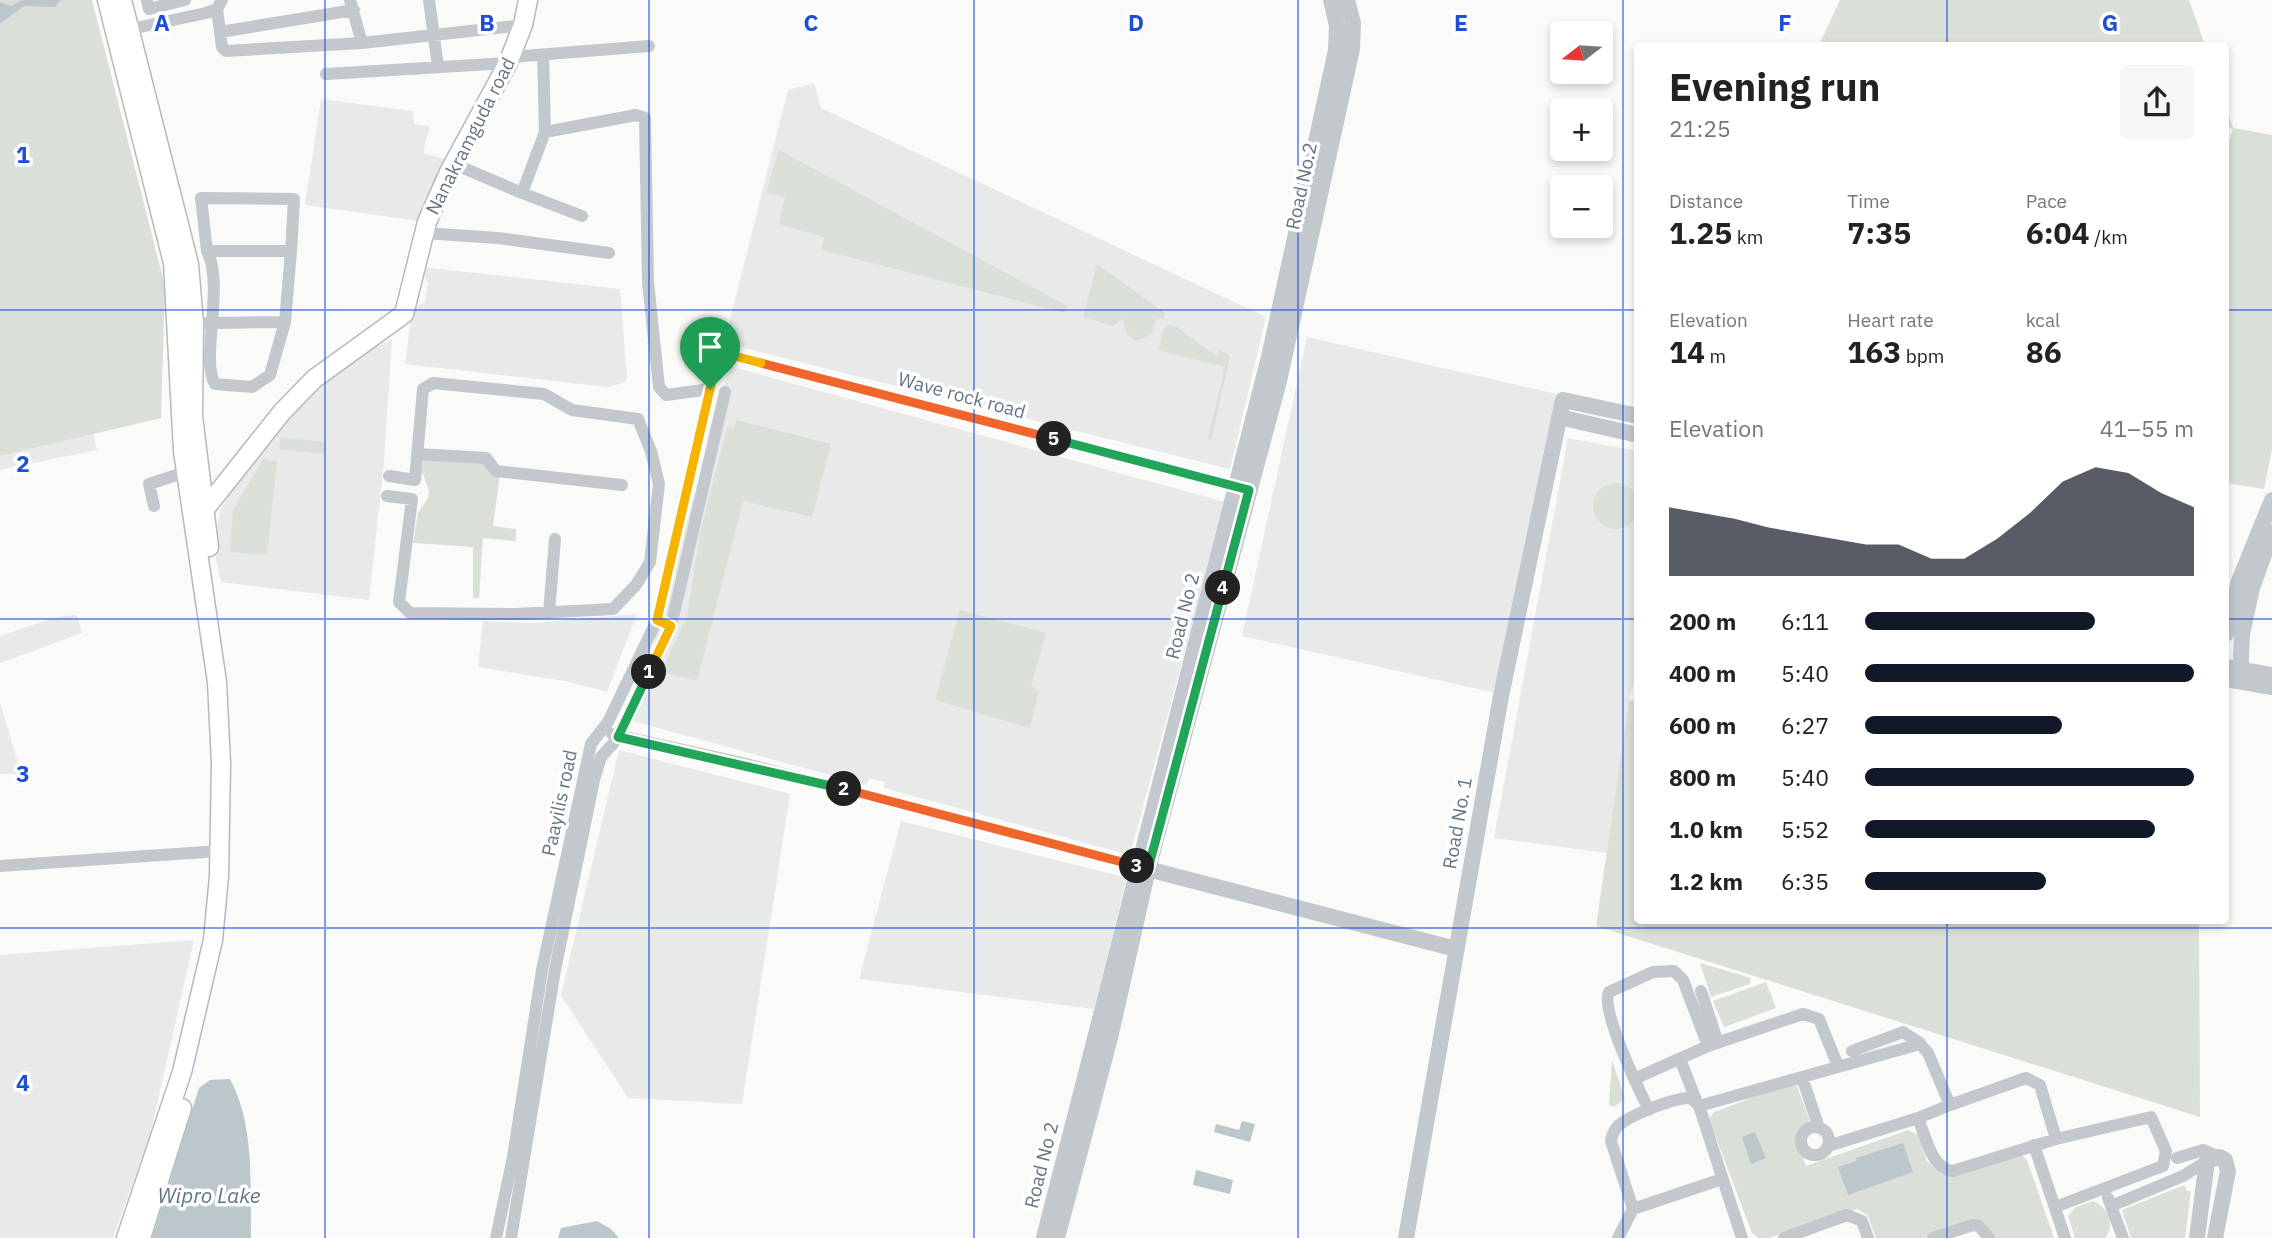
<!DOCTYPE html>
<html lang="en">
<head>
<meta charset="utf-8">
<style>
  :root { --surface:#fff; --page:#f6f6f6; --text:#222; --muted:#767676; --accent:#111827 }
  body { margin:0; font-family:"IBM Plex Sans",sans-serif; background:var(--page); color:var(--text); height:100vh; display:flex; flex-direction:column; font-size:26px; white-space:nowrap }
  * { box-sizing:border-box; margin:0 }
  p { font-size:23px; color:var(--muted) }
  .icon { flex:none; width:38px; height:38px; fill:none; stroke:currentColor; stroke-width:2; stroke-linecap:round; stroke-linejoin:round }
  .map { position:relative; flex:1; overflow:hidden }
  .sheet { position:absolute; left:1634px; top:42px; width:595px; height:882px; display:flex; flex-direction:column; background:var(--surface); border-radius:7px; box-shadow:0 4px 10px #0003 }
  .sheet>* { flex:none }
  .needle { width:46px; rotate:253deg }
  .controls { position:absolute; left:1550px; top:21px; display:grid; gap:14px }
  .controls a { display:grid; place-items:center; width:63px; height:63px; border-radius:7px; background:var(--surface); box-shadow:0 4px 10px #0003; font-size:35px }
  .pin { position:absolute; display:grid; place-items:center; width:60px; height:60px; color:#fff; margin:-72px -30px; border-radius:50% 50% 50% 0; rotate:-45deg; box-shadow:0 0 7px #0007 }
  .pin .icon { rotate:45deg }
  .km { position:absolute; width:35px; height:35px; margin:-18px; border-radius:50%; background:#222; color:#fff; font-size:19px; line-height:35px; text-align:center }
  .round { display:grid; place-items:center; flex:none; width:74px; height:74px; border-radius:7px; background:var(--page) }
  .overview { display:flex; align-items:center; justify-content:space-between; height:119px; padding:0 35px }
  h1 { font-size:38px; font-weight:700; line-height:52px }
  .stats { display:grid; grid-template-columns:repeat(3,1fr); gap:10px; height:119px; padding:7px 35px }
  .stats div { display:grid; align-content:center }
  .stats b { font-size:30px; font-weight:700 }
  .stats small { font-size:19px; font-weight:400 }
  .stats p { font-size:19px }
  .chart { height:196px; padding:14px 35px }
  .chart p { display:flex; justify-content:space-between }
  .chart svg { width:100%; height:126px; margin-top:7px; fill:var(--accent); opacity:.7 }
  ul { padding:0 35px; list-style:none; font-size:23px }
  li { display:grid; grid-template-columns:112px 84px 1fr; align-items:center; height:52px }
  li i { height:18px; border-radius:9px; background:var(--accent) }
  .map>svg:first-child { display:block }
</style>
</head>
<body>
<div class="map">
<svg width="2272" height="1238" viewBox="0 0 2272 1238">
  <rect width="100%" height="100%" fill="#fafaf8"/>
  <!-- built -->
  <path fill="#e8e9e9" d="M814,83L821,108L1266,317L1230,469L724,343L788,90Z
    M321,99L413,111L414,124L430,126L423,153L445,159L419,221L305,205Z
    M421,267L620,289L627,379L624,383L607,387L405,364L412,310L425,301L428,283Z
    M1307,337L1561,395L1496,693L1242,636Z
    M392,339L384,462L369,600L221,582L214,549L220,510L257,449L316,384L343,363Z
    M729,366L1225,502L1130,855L884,788L885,782L869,778L866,785L633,721Z
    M93,434L97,450L0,470V456Z
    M1568,438L1638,451V668L1629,700L1607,853L1494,838Z
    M637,614L607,692L570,682L478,667L483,621L532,623Z
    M77,615L82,633L0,663V636L56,617Z
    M0,702L21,774H0Z
    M619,750L790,794L742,1104L628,1098L561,995Z
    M901,821L1127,878L1094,1009L859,979Z
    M194,940L150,1136L113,1238H0V955Z"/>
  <!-- green -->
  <path fill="#dadfd7" d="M0,0H92L165,286L161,418L0,456Z
    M1840,0H2189L2205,45H1819Z
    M2226,107L2233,128L2272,135V449L2264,489L2226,483V149L2233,129L2226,127Z
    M779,150L1067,306L1065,313L822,250L824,237L779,224L785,197L766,192Z
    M1097,264L1165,313L1164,318L1156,320C1152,334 1149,339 1134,340L1127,334L1122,319L1113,326L1083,317Z
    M1169,325L1177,327L1216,356L1219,349L1230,356L1211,440L1208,439L1225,367L1158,350L1164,328Z
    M737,420L831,444L812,517L743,501L697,681L661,672L687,616L700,534L727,427L734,428Z
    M280,438L326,442L325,454L279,449Z
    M424,457L484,461L500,475L493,526L516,529V541L483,538L479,598H473V547L413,543L418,513L428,498L429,490L422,472Z
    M263,459L277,461L267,555L230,552L233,510Z
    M1593 506a23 23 0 1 1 46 0a23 23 0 1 1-46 0Z
    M960,610L1046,633L1031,686L1039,691L1030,728L935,700Z
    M1629,700L1638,702V920L2199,921L2200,1117L1596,926Z
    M1700,963L1751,978L1750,984L1711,997Z
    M1766,982L1776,1008L1724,1027L1713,1001Z
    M1612,1060L1625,1099L1614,1107L1609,1105Z
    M1789,1084L1797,1086L1809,1119L1808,1126L1796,1136L1806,1166L1908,1130L1918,1135L1927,1161L1942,1175L2021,1154L2027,1160L2054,1238H1993L1966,1222L1923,1238H1876L1868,1216L1857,1209L1769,1238H1758L1752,1233L1709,1119L1714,1112Z
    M2184,1185L2187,1191H2191L2185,1238H2131L2122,1210Z
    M2093,1201C2108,1207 2116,1225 2105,1238H2075L2068,1216L2076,1207Z"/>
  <!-- water -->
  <path fill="#bbc7cb" d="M22,0H60L55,7L24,6L0,24V2L11,6Z
    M230,1079C255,1125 250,1186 251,1238H152L199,1088L210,1080Z
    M1242,1121L1255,1124L1250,1142L1214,1132L1216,1124L1239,1130Z
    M1755,1132L1766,1158L1751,1164L1742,1137Z
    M1903,1143L1913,1172L1848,1195L1838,1167L1856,1161V1158Z
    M1196,1170L1233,1180L1230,1194L1193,1185Z
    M597,1221L611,1229L619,1238H558L561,1228Z"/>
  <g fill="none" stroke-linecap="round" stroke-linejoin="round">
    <!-- secondary casing -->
    <g stroke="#b3babf" stroke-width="21">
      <path id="secondary" d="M107,0L173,263L183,451L217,682L221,763L219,876L213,940L182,1072L126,1238
        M122,0L189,264L194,324L193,416L209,547
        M199,510L205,509L282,412L314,379L404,314L427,222L449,172L508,63L523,25L528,0
        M141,1238L182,1108"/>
    </g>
    <!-- minor -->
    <path stroke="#c3c8cc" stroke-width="12" d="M147,0L149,9L185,0
      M350,0L362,43
      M429,0L438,67
      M217,9L222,47L226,51L362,43L523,25
      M131,29L206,13L217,9L222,0
      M220,32L354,10
      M511,57L649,46
      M326,74L508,63
      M545,132L636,115L645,118L648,282L659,387L666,395L710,389
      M454,164L522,193L545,132L543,55
      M522,193L582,216
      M423,233L498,238L609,253
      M207,251L201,198L294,199L291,251
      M194,324L205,323H206C232,323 258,322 285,322L291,251H207C225,286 200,360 215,384L252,387L270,375L285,322
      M418,454L486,458L496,471L622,485
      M387,496L412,499L399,602L410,613L515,614L613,609L636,585L650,562L659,484L651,451L638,419L572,410L544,394L433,383L423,389L415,480L389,476
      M154,506L149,484L186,472
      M549,613L555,539
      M612,734L738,762L1138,866
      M0,866L220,851
      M1701,991L1718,1043
      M1852,1051L1903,1032L1920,1043
      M1680,1059L1696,1100
      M1802,1077L1819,1128
      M1634,1079L1708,1046L1764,1027L1803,1014L1819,1019L1838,1066
      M1699,1106L1920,1044L1928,1053L1950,1105L2026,1078L2040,1085L2056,1139
      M1649,1110C1639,1090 1600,1009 1609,992L1653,972L1674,971L1683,980L1708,1046
      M1918,1118L1950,1105
      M1801 1141a14 14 0 1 1 28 0a14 14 0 1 1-28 0Z
      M2034,1145L2065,1238
      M1828,1146L1918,1118C1925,1135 1932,1170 1953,1171L2056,1139L2151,1117L2166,1151L2163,1166L2055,1207
      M2177,1158L2203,1150L2219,1157
      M2108,1198L2123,1238
      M2111,1206L2183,1176L2207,1161
      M1633,1209L1611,1141C1612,1135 1614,1130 1618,1126C1630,1115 1675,1097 1691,1098L1699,1106L1742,1238
      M496,1238L513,1157L542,970L591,744L608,722L657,620L719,352L1242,488
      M511,1238L555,970L594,780L601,757L619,737L671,626L725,392
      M1618,1238L1633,1209L1722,1179
      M1784,1238L1847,1215L1862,1221L1868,1238
      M1933,1238L1973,1225L1979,1226L1989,1238"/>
    <!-- tertiary -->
    <path stroke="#c3c8cc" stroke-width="16" d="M1559,417L1638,435
      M2226,634L2239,581L2272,500
      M2226,667L2272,675
      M2226,679L2272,687
      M2240,681L2242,634L2252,588L2272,532
      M1140,867L1456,949
      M1044,1238L1269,357L1336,50L1337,26L1331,0
      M1057,1238L1110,1038L1148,869L1279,381L1352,49L1353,23L1347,0
      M1406,1238L1501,696L1563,400L1638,416
      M2197,1238L2206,1168L2207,1161L2219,1157L2225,1160L2228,1171L2215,1238"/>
    <!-- secondary -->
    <use href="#secondary" stroke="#fff" stroke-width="18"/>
  </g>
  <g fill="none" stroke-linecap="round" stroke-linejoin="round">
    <!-- split-1 casing -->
    <g stroke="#fff" stroke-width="14">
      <path id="split-1" d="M649,672L671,626L657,620L710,389"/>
    </g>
    <!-- split-2 casing -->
    <g stroke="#fff" stroke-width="14">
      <path id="split-2" d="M649,672L618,737L844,789"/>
    </g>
    <!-- split-3 casing -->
    <g stroke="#fff" stroke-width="14">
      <path id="split-3" d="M844,789L1137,866"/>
    </g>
    <!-- split-4 casing -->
    <g stroke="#fff" stroke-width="14">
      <path id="split-4" d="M1137,866L1148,869L1223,588"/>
    </g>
    <!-- split-5 casing -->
    <g stroke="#fff" stroke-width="14">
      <path id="split-5" d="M1054,439L1249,490L1223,588"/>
    </g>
    <!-- split-6 casing -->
    <g stroke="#fff" stroke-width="14">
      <path id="split-6" d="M761,363L1054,439"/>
    </g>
    <!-- split-7 casing -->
    <g stroke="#fff" stroke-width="14">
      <path id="split-7" d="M710,389L719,352L761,363"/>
    </g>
    <!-- split-1 -->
    <use href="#split-1" stroke="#f5b400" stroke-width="9"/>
    <!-- split-2 -->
    <use href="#split-2" stroke="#22a559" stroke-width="9"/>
    <!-- split-3 -->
    <use href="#split-3" stroke="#f0652b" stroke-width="9"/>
    <!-- split-4 -->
    <use href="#split-4" stroke="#22a559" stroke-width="9"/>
    <!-- split-5 -->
    <use href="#split-5" stroke="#22a559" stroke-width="9"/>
    <!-- split-6 -->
    <use href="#split-6" stroke="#f0652b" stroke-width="9"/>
    <!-- split-7 -->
    <use href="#split-7" stroke="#f5b400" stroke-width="9"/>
  </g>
  <!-- grid -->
  <path fill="none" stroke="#1d4ed8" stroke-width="2" stroke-opacity="0.55" d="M325,0V1238M649,0V1238M974,0V1238M1298,0V1238M1623,0V1238M1947,0V46M0,310H1638M2226,310H2272M0,619H1638M2226,619H2272M1947,920V1238M0,928H2272"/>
  <g text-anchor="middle" stroke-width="7" stroke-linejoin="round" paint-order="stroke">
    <!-- street labels -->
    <g font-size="19" fill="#657683" stroke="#fff">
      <text transform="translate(470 136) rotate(-63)" y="7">Nanakramguda road</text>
      <text transform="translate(1301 186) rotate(-78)" y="7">Road No.2</text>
      <text transform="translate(962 395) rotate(15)" y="7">Wave rock road</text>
      <text transform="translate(1182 616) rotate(-76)" y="7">Road No 2</text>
      <text transform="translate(559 803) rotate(-78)" y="7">Paayilis road</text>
      <text transform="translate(1457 823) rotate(-80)" y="7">Road No. 1</text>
      <text transform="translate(1041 1165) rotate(-76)" y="7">Road No 2</text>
    </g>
    <!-- water labels -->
    <g font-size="21" font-style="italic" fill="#60757c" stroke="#fff">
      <text x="209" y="1203">Wipro Lake</text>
    </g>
  </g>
  <g font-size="23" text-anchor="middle" font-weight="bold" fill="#1d4ed8" stroke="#fff" stroke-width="7" stroke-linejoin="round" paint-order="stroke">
    <text x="162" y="31">A</text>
    <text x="487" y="31">B</text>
    <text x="811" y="31">C</text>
    <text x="1136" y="31">D</text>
    <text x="1461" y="31">E</text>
    <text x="1785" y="31">F</text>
    <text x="2110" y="31">G</text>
    <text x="23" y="163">1</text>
    <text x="23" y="472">2</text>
    <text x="23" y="782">3</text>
    <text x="23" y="1091">4</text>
  </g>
</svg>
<div class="controls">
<a><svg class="needle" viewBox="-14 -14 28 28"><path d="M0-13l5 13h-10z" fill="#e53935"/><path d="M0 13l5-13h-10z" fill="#767676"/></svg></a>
<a>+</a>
<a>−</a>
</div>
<div class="pin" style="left:710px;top:389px;background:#1e9e55"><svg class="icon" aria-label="arrive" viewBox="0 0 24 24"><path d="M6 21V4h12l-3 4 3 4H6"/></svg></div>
<b class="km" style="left:649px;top:672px">1</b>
<b class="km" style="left:844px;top:789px">2</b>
<b class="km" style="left:1137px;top:866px">3</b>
<b class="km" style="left:1223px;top:588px">4</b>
<b class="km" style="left:1054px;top:439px">5</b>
<section class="sheet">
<div class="overview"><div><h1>Evening run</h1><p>21:25</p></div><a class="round"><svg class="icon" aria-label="share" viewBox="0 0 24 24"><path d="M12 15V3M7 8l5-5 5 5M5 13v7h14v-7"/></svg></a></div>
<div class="stats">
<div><p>Distance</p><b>1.25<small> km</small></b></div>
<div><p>Time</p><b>7:35</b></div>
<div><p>Pace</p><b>6:04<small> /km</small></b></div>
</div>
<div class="stats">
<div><p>Elevation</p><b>14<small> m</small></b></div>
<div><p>Heart rate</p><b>163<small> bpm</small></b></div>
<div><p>kcal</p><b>86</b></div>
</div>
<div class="chart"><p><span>Elevation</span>41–55 m</p>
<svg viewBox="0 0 160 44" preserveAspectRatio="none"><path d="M0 44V20L10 22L20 24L30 27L40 29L50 31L60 33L70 33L80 38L90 38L100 31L110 22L120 11L130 6L140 8L150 15L160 20V44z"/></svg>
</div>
<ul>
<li><b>200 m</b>6:11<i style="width:70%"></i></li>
<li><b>400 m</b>5:40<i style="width:100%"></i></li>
<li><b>600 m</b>6:27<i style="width:60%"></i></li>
<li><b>800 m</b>5:40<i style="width:100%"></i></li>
<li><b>1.0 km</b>5:52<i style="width:88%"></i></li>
<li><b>1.2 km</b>6:35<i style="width:55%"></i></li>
</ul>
</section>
</div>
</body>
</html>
